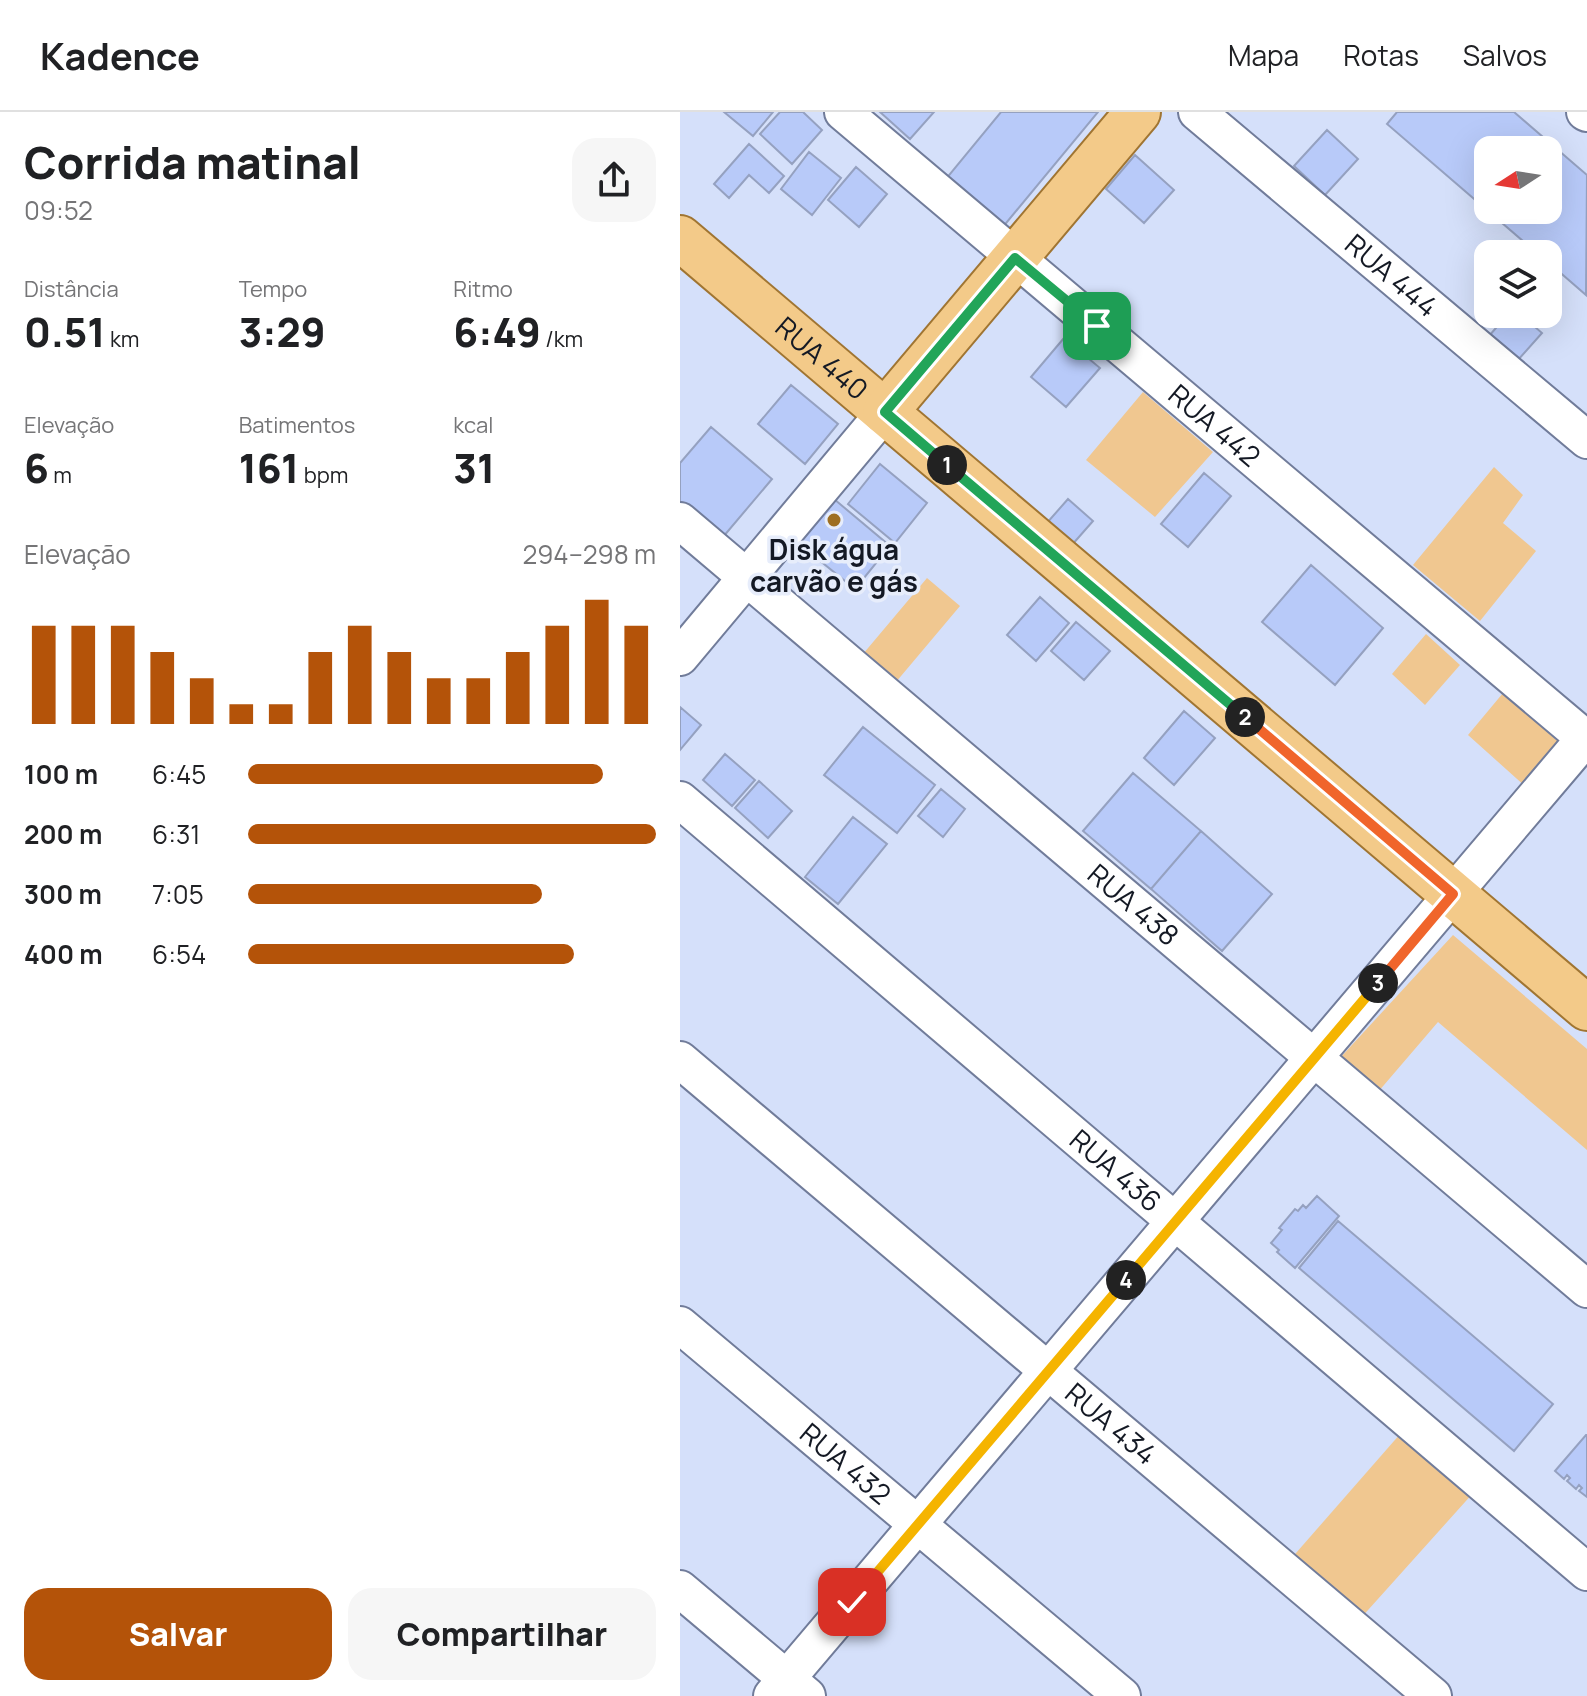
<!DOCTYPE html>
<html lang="pt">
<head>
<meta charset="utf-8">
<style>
  :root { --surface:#fff; --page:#f6f6f6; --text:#202124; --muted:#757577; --line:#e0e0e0; --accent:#b45309 }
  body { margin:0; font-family:Manrope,sans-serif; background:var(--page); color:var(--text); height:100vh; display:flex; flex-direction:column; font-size:30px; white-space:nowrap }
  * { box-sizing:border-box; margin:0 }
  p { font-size:26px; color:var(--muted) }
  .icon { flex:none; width:44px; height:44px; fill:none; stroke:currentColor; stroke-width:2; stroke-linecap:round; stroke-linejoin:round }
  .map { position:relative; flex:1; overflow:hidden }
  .side { display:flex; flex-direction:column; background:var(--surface); width:680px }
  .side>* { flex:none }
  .needle { width:52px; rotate:258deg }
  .fabs { position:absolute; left:794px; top:24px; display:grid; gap:16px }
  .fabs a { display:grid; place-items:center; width:88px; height:88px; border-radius:16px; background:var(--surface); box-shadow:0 8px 32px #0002; font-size:40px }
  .pin { position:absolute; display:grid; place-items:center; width:68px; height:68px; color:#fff; margin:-34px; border-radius:16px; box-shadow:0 4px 12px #0006 }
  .km { position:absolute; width:40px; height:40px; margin:-20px; border-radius:50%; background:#222; color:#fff; font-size:22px; line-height:40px; text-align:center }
  .round { display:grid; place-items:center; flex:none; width:84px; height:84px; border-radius:24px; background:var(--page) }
  .overview { display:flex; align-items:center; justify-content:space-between; height:136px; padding:0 24px }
  h1 { font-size:44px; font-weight:800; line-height:60px }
  .metrics { display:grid; grid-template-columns:repeat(3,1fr); gap:12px; height:136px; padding:8px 24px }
  .metrics div { display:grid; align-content:center }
  .metrics b { font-size:40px; font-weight:800 }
  .metrics small { font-size:22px; font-weight:400 }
  .metrics p { font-size:22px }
  .chart { height:224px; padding:16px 24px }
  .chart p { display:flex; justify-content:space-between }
  .chart svg { width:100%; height:144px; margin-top:8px; stroke:var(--accent); stroke-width:6 }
  .action { display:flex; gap:16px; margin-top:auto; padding:16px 24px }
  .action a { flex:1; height:92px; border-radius:24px; background:var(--accent); color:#fff; font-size:32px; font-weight:800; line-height:92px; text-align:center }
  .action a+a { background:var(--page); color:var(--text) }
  ul { padding:0 24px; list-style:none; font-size:26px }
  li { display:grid; grid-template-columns:128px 96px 1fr; align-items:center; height:60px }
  li i { height:20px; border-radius:10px; background:var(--accent) }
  header { display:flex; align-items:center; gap:48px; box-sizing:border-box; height:112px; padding:0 40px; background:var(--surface); border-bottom:2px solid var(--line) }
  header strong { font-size:38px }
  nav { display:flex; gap:44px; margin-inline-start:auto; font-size:28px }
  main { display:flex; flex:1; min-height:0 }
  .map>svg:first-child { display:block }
</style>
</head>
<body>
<header>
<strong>Kadence</strong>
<nav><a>Mapa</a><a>Rotas</a><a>Salvos</a></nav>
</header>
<main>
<section class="side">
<div class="overview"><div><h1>Corrida matinal</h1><p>09:52</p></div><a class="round"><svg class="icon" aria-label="share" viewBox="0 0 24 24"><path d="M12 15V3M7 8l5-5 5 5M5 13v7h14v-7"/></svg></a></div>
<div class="metrics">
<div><p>Distância</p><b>0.51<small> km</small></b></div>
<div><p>Tempo</p><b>3:29</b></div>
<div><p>Ritmo</p><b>6:49<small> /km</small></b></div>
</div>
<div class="metrics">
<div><p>Elevação</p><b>6<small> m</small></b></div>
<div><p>Batimentos</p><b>161<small> bpm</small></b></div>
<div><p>kcal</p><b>31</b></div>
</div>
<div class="chart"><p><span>Elevação</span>294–298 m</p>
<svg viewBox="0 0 160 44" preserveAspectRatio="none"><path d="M5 44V14M15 44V14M25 44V14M35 44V22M45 44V30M55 44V38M65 44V38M75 44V22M85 44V14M95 44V22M105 44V30M115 44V30M125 44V22M135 44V14M145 44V6M155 44V14"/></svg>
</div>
<ul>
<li><b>100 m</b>6:45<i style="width:87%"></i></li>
<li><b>200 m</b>6:31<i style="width:100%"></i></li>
<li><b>300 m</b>7:05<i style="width:72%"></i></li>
<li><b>400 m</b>6:54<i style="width:80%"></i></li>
</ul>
<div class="action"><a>Salvar</a><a>Compartilhar</a></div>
</section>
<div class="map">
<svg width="907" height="1584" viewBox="0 0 907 1584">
  <rect width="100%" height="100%" fill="#d5e0fa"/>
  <!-- green -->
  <path fill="#f0c790" d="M463,280L533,340L475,405L406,348Z
    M814,355L843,383L823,411L856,439L800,509L733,453Z
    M247,466L280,494L216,570L183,542Z
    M746,522L780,553L745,593L712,562Z
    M823,581L882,633L846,675L788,623Z
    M773,823L907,937V1038L758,910L698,980L660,946Z
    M721,1321L794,1380L680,1507L609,1449Z"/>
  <!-- building -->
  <path fill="#b8caf9" stroke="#95a1c0" stroke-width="2" fill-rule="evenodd" d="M44,0H93L73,24Z
    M100,0H123L142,18L112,52L80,22Z
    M200,0H254L230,27Z
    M321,0H418L322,116L265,68Z
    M717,0H834L907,63L906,183L868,150V142H858L707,12ZM808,38H868V98H808Z
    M647,18L678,47L645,83L614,54Z
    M69,32L104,64L89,81L69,63L49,86L34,72Z
    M129,40L161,66L132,103L101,77Z
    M455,43L494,78L464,111L426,77Z
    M176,55L207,82L179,115L148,88Z
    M828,202H840L862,221L837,249L809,224Z
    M384,226L420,256L386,295L351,265Z
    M111,273L158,312L125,352L78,312Z
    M31,315L92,367L43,425L0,389V351Z
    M200,352L247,391L215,431L168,392Z
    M524,361L551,384L508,435L481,412Z
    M154,387L210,434L175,477L118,431Z
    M388,387L413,409L391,434L366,412Z
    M631,453L703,516L655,573L582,510Z
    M360,485L389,511L356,549L327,523Z
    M396,510L430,539L404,568L371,539Z
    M0,595L21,613L0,638Z
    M504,599L535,626L494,673L464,646Z
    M183,615L255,673L217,721L144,663Z
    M45,642L75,668L52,694L23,668Z
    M453,661L521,719L471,777L403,719Z
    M79,669L112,699L88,726L55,696Z
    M261,677L285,697L263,725L238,704Z
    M173,705L207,732L158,792L125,765Z
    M521,719L592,782L542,839L471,777Z
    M637,1084L659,1104L615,1156L597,1140L599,1138L591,1131L602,1118L599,1116L615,1097L618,1099L623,1093L626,1096Z
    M658,1109L873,1292L834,1339L619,1156Z
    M906,1323H907V1385L899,1379L902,1376L899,1373L896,1377L887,1369L890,1366L887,1363L884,1367L875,1359Z"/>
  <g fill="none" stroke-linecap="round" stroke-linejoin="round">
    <!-- minor casing -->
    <g stroke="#717c9a" stroke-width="40">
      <g id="minor">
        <path id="s1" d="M163,0L907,628"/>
        <path id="s2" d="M517,0L907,328"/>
        <path d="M905,0L907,1"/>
        <path id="s3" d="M0,409L907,1177"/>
        <path d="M0,545L205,300"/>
        <path id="s4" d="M0,688L907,1460"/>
        <path id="s5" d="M0,948L753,1584"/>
        <path id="s6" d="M0,1213L442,1584"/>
        <path d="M0,1477L127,1584"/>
        <path d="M92,1584L907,624"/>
      </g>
    </g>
    <!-- major casing -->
    <g stroke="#a07532" stroke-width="48">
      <g id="major">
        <path id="s7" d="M0,126L907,896"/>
        <path d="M205,300L458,0"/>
      </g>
    </g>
    <!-- minor -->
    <use href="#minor" stroke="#fff" stroke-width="36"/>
    <!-- major -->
    <use href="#major" stroke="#f3ca89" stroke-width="44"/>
  </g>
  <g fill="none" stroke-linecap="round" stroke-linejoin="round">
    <!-- split-1 casing -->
    <g stroke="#fff" stroke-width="16">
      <path id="split-1" d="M267,353L205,300L335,146L417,214"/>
    </g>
    <!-- split-2 casing -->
    <g stroke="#fff" stroke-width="16">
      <path id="split-2" d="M267,353L565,605"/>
    </g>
    <!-- split-3 casing -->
    <g stroke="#fff" stroke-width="16">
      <path id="split-3" d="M565,605L773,782L698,871"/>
    </g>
    <!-- split-4 casing -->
    <g stroke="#fff" stroke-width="16">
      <path id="split-4" d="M446,1168L698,871"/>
    </g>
    <!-- split-5 casing -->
    <g stroke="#fff" stroke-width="16">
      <path id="split-5" d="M172,1490L446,1168"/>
    </g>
    <!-- split-1 -->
    <use href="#split-1" stroke="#22a559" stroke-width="10"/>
    <!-- split-2 -->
    <use href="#split-2" stroke="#22a559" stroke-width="10"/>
    <!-- split-3 -->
    <use href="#split-3" stroke="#f0652b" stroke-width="10"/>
    <!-- split-4 -->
    <use href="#split-4" stroke="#f5b400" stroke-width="10"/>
    <!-- split-5 -->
    <use href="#split-5" stroke="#f5b400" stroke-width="10"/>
  </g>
  <!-- markers -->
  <circle fill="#9e6f22" stroke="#e7edfb" stroke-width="3" cx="154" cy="408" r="8"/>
  <g text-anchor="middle" stroke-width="7" stroke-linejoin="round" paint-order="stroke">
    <!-- street labels -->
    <g font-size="28" fill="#141924" stroke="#e7edfb">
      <text dy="10" stroke="none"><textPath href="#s2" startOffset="254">RUA 444</textPath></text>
      <text dy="10" stroke="none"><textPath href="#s7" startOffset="186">RUA 440</textPath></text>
      <text dy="10" stroke="none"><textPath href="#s1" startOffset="486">RUA 442</textPath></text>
      <text dy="10" stroke="none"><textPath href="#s3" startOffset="594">RUA 438</textPath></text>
      <text dy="10" stroke="none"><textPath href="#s4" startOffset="572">RUA 436</textPath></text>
      <text dy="10" stroke="none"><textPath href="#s5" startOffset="564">RUA 434</textPath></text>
      <text dy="10" stroke="none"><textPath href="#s6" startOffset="216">RUA 432</textPath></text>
    </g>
    <!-- poi labels -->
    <g font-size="28" font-weight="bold" fill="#141924" stroke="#e7edfb">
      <text x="154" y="448">Disk água<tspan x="154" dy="32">carvão e gás</tspan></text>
    </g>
  </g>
</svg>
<div class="fabs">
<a><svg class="needle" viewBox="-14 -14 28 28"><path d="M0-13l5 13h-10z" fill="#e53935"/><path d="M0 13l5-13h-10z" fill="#757577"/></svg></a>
<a><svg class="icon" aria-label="layers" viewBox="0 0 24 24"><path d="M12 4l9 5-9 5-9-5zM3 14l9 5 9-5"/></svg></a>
</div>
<div class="pin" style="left:417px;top:214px;background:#1e9e55"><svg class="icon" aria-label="arrive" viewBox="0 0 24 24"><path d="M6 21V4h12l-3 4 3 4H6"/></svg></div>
<div class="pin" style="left:172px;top:1490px;background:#d93025"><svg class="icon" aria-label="check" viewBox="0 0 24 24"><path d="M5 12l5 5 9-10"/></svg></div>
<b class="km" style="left:267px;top:353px">1</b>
<b class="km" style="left:565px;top:605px">2</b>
<b class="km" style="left:698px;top:871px">3</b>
<b class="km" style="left:446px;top:1168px">4</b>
</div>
</main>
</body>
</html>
